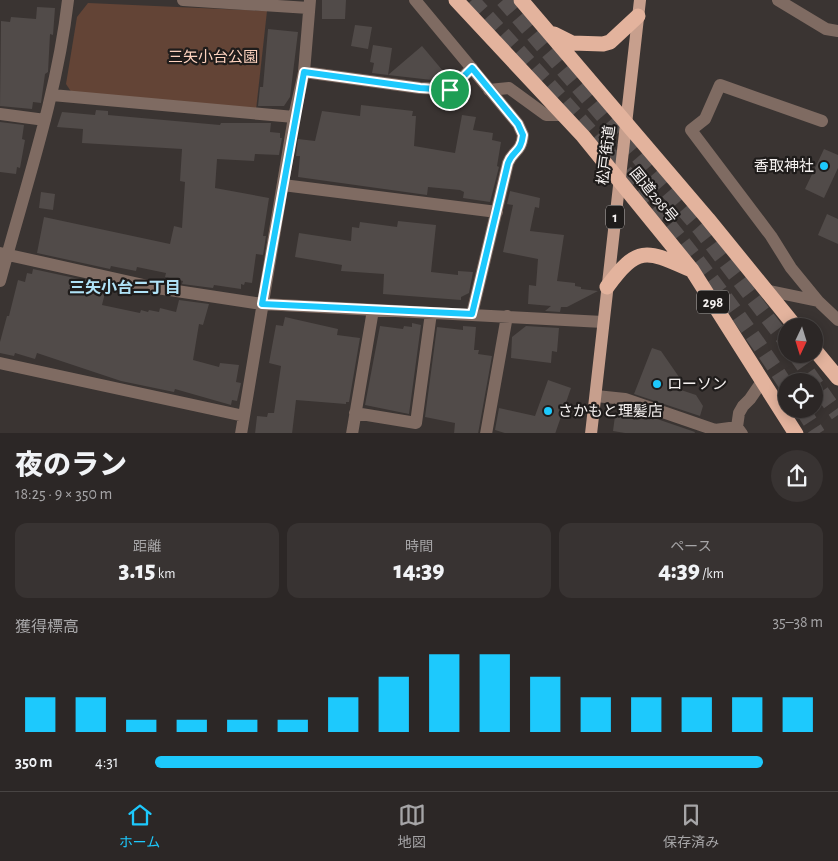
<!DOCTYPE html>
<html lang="ja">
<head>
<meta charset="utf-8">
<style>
  :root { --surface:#2c2726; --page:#383332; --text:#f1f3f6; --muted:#a6a5a7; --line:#484443; --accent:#1dc9fd }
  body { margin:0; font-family:"Alegreya Sans","Noto Sans JP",sans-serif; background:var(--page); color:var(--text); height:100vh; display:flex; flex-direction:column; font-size:19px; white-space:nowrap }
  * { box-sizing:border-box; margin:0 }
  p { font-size:16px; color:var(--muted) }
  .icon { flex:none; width:28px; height:28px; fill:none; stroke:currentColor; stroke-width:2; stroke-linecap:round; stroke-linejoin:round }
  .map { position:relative; height:433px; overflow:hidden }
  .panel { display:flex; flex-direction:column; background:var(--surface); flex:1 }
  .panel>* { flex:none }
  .needle { width:32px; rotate:184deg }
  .tools { position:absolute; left:778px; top:318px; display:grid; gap:10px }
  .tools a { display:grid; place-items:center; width:45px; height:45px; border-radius:50%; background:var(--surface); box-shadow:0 2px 12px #0003,0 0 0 1px var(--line); font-size:25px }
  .pin { position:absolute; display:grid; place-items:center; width:42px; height:42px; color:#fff; margin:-21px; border:2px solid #fff; border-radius:50%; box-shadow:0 1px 5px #0007 }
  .round { display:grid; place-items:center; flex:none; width:52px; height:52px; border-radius:26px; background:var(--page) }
  .overview { display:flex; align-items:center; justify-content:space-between; height:85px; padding:0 15px }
  h1 { font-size:28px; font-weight:800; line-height:38px }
  .metrics { display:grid; grid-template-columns:repeat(3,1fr); gap:8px; height:85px; padding:5px 15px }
  .metrics div { display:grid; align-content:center; border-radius:12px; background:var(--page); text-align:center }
  .metrics b { font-size:25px; font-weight:800 }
  .metrics small { font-size:14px; font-weight:400 }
  .metrics p { font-size:14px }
  .chart { height:140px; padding:10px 15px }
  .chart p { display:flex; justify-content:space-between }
  .chart svg { width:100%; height:90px; margin-top:5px; stroke:var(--accent); stroke-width:6 }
  ul { padding:0 15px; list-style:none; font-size:16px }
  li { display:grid; grid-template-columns:80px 60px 1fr; align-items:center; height:38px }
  li i { height:12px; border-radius:6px; background:var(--accent) }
  .tab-bar { display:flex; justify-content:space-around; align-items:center; height:70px; border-top:1px solid var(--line); background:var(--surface); font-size:14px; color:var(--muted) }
  .tab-bar a { display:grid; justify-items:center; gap:2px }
  .tab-bar .current { color:var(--accent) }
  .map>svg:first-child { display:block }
</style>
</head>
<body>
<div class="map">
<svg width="838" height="434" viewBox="0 0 838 434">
  <rect width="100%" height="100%" fill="#3a3432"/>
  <!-- green -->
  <path fill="#634436" d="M88,3L267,11L256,110L72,93L66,84L77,17Z"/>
  <!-- building -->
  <path fill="#514b49" d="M322,0H346L345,19H322Z
    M37,7L55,8L53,35L50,34L48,72L45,74L41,103L33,102L32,109L0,106L1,21L10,22L11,17L36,19Z
    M355,25L372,27L368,49L351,46Z
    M268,29L298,32L290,97L284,106H258L260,87H263Z
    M373,45L392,48L388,75L372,73L374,63L370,62Z
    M422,46L443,71L432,80L388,75Z
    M361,105L413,111L412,116H416L414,146L455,153L462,115L476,117L473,130L493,133L492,140L501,142L497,166L499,167L490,202L463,198L464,192L460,190L428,187L427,195L298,177L300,156H296L298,139L315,141L322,111L360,116Z
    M96,110L108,111V115L220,125L221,123H271L270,132L280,133V138H282L279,155L255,154L254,161L217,159L215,188L269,198L263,236H266L263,255L256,254L252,283L245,282L244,285L241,284V289L214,285L213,288L182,284L183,281L165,277L166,273L137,267L136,271L111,266L110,269L37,253L44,217L170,244L174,226L182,228L185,182L180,181L182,149L82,143L83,129L57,127L62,112L95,115Z
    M0,122L24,125L22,139L25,140L20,168L17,167L16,174L0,172Z
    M824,149L838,155V168L824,198L805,189Z
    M510,191L540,198L539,208L535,207L530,231L564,235L557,281L575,283V286L581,287V289L598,291L567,307H561L560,312L545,311L551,306L528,304L529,285L536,286L538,259L503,252L513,205L507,204Z
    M41,192L55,194L53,210L39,208Z
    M827,214L838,219V244L818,235Z
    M398,221L436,225L431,272L458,275V271L473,272L469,293L461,297V300L383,294L384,274L341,271L342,265L295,257L299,233L351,241L352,227L359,228L360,222L397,227Z
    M33,269L107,285L102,305L140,313L141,310L148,312L149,310L159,312L160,308L176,312L179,300L209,304L203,325L199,324L193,360L219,367L220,363L239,365L236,382L241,383L237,401L232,400L231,405L175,389L174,392L121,381L37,353L35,359L15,353L14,356L0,353V342L7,316H9L18,280L25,282L27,273L32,274Z
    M285,317L338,329L337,335L360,338L349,402H346V404L296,400L292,434H255L257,416L267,417L268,413H274L281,366L269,363L276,325L283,326Z
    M412,323L421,325L409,414L365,405L380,326L403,329L404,326L412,327Z
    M463,326L476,327L474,350H479L478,354L492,356L478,434H454L455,423L425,417L437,327L463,330Z
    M526,326L559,328L557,352L552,351L551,363L511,358L512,337Z
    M652,348L661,351L679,377L675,388L696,395L703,406L700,416L634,394Z
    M548,380L571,388L555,434H508L495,430L499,408L535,416Z
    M628,409L695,432L694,434H631L613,431L615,416L625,417Z"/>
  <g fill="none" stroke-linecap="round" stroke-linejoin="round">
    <!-- highway-tunnel -->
    <path stroke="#56504f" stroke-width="15" stroke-dasharray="15 8" stroke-linecap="butt" d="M472,0C584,122 696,246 786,385
      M503,0L699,228L786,342
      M795,354L838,415
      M802,409L818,434"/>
    <!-- minor -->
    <path stroke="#7f6b62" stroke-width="12" d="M183,0L309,8
      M415,0L518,124L523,135C521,153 513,150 508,163L472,314
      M778,0L826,29L838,31
      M304,72L420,88L450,89L472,68
      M489,90L509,88L546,115H563
      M52,95L294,117
      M0,114L45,120
      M822,121L720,85L705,119L691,130L771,236L791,268L818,301L838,320
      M283,185L497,212
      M0,253L157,288L262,304L603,322
      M0,281C25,188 57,96 68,0
      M765,290L818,301
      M0,363L244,416
      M596,396L625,399L715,430L737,427
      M355,413L416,423L431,313
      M241,434L294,117L304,72L310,0
      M352,434L373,310
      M486,434L507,316
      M742,434L737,427L739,413L743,406L750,399L763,380"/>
    <!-- major -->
    <path stroke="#c79f8d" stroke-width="12" d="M591,434L640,0"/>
    <!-- highway -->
    <path stroke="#e3b39d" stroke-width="15" d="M456,0L583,136L692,270L796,434
      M521,0L708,219L795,326
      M554,34L572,43L603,44L610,42L638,16
      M607,287C638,245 646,250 691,270
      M814,349L838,378"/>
  </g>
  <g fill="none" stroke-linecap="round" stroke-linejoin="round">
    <!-- route casing -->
    <g stroke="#fff" stroke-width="10">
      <path id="route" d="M472,68L518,124L523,135C521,153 513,150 508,163L472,314L262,304L304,72L420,88L450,90Z"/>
    </g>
    <!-- route -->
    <use href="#route" stroke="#1dc9fd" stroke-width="6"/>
  </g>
  <!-- markers -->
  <g fill="#1dc9fd" stroke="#1f1c1b" stroke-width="2">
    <circle cx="824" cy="166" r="5"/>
    <circle cx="657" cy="384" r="5"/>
    <circle cx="548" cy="411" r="5"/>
  </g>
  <g text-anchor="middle" stroke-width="4.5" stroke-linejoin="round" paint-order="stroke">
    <!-- shield labels -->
    <g fill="#1f1c1b" stroke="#b6b2b1" stroke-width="1">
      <rect x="606" y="205.5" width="18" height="23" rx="4"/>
      <rect x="697" y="290.5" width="32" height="23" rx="4"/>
    </g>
    <g font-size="14" font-weight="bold" fill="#f6f2f1">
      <text x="615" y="222">1</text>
      <text x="713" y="307">298</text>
    </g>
    <!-- park labels -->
    <g font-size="15" fill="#fed3bf" stroke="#1f1c1b">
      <text x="213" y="62">三矢小台公園</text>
    </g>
    <!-- street labels -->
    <g font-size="15" fill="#f6f2f1" stroke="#1f1c1b">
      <text transform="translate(606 155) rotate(-83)" y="5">松戸街道</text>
      <text transform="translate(654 195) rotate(51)" y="5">国道298号</text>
    </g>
    <!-- poi labels -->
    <g font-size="15" fill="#f6f2f1" stroke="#1f1c1b" text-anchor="start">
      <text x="814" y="171" text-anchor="end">香取神社</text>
      <text x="667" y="389">ローソン</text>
      <text x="558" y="416">さかもと理髪店</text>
    </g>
    <!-- neighbourhood labels -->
    <g font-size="16" font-weight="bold" fill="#afe2f7" stroke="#1f1c1b">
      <text x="125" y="293">三矢小台二丁目</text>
    </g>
  </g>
</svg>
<div class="tools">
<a><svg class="needle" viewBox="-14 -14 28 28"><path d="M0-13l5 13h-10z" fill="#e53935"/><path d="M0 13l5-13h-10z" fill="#a6a5a7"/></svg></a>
<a><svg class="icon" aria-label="locate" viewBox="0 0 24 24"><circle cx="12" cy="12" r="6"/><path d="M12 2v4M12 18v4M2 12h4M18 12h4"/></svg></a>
</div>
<div class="pin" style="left:450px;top:90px;background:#1e9e55"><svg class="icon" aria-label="arrive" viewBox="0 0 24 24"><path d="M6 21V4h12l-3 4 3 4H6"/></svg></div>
</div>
<section class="panel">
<div class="overview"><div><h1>夜のラン</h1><p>18:25 · 9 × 350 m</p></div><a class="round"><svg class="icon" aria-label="share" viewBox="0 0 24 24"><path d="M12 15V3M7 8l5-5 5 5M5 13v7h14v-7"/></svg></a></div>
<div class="metrics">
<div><p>距離</p><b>3.15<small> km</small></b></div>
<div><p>時間</p><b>14:39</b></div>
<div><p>ペース</p><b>4:39<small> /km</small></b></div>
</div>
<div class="chart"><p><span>獲得標高</span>35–38 m</p>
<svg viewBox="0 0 160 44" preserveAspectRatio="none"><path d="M5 44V27M15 44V27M25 44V38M35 44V38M45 44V38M55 44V38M65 44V27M75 44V17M85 44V6M95 44V6M105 44V17M115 44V27M125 44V27M135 44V27M145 44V27M155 44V27"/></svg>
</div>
<ul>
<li><b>350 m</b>4:31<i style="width:91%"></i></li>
</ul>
</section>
<nav class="tab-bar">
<a class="current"><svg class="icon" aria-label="home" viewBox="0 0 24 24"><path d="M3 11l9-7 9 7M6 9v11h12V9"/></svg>ホーム</a>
<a><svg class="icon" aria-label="map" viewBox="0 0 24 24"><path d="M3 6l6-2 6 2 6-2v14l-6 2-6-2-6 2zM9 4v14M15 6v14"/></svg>地図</a>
<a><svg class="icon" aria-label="saved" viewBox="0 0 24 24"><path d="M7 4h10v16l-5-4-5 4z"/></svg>保存済み</a>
</nav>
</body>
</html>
